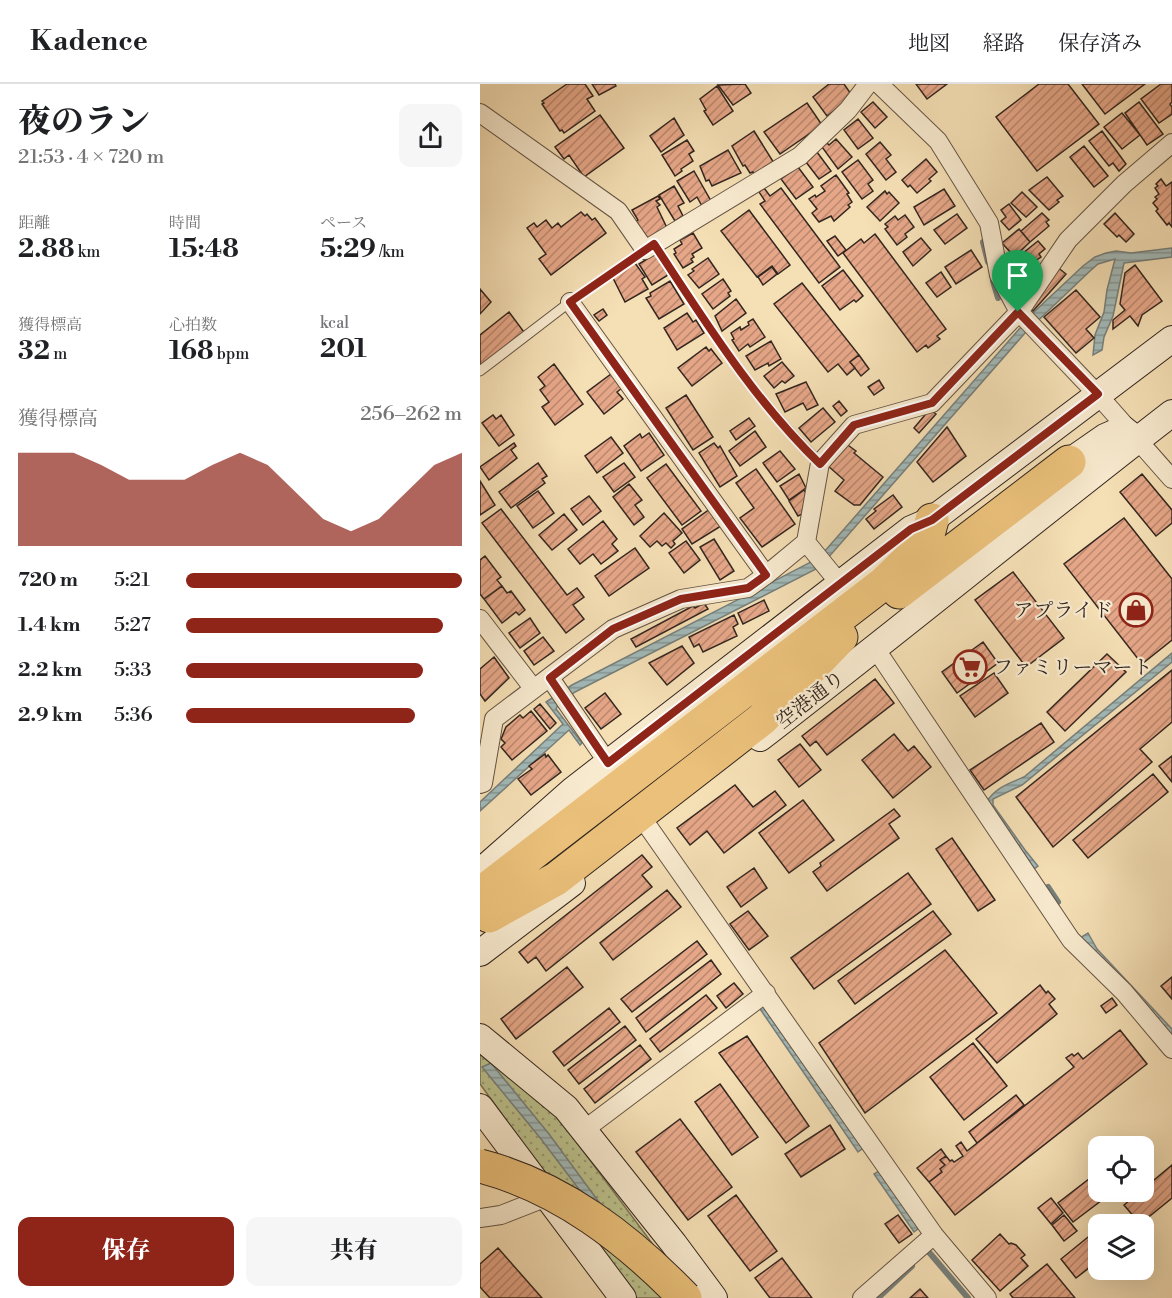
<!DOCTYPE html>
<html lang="ja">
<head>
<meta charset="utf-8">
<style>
  :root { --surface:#fff; --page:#f6f6f6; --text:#202124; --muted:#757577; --line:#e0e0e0; --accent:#8f2418 }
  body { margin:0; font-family:"Libre Bodoni","Noto Serif JP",serif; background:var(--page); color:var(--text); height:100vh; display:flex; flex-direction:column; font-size:22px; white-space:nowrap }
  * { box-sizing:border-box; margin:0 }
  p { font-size:20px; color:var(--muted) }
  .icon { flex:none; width:33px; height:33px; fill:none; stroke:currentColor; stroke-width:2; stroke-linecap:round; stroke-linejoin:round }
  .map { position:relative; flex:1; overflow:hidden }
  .sheet { display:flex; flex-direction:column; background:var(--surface); width:480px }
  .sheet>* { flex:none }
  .fabs { position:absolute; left:608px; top:1052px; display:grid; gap:12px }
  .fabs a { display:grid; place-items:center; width:66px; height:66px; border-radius:12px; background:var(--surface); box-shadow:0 6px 24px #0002; font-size:30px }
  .pin { position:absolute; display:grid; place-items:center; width:51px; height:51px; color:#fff; margin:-62px -26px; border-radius:50% 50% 50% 0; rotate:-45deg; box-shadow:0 0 6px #0007 }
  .pin .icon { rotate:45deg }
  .round { display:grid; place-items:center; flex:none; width:63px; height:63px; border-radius:12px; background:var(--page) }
  .head { display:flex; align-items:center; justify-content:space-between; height:102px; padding:0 18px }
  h1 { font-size:33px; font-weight:800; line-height:45px }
  .metrics { display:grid; grid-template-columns:repeat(3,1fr); gap:9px; height:102px; padding:6px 18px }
  .metrics div { display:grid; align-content:center }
  .metrics b { font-size:26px; font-weight:800 }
  .metrics small { font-size:16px; font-weight:400 }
  .metrics p { font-size:16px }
  .chart { height:168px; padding:12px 18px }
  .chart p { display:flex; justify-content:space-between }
  .chart svg { width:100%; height:108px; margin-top:6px; fill:var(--accent); opacity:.7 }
  .primary-button { display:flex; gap:12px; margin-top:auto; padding:12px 18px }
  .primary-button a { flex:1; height:69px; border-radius:12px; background:var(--accent); color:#fff; font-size:24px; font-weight:800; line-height:69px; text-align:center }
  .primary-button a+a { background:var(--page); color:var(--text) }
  ul { padding:0 18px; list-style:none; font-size:20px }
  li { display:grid; grid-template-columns:96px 72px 1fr; align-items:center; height:45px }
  li i { height:15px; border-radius:8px; background:var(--accent) }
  header { display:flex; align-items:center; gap:36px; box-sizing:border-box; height:84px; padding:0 30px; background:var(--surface); border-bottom:2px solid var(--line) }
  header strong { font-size:28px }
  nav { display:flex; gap:33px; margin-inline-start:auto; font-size:21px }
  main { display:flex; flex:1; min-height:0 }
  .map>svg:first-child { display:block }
</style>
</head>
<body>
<header>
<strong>Kadence</strong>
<nav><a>地図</a><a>経路</a><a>保存済み</a></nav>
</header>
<main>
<section class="sheet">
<div class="head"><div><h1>夜のラン</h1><p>21:53 · 4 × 720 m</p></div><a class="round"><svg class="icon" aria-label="share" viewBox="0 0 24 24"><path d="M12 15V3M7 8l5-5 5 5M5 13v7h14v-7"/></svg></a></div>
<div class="metrics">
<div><p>距離</p><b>2.88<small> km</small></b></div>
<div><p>時間</p><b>15:48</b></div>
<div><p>ペース</p><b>5:29<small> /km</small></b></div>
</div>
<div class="metrics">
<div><p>獲得標高</p><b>32<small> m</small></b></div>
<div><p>心拍数</p><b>168<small> bpm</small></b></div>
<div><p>kcal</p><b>201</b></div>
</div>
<div class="chart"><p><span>獲得標高</span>256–262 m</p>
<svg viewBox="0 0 160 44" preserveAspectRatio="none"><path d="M0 44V6L10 6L20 6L30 11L40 17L50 17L60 17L70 11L80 6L90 11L100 22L110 33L120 38L130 33L140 22L150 11L160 6V44z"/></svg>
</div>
<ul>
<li><b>720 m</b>5:21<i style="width:100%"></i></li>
<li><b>1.4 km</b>5:27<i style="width:93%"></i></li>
<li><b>2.2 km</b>5:33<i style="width:86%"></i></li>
<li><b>2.9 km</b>5:36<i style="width:83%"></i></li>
</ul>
<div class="primary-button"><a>保存</a><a>共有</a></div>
</section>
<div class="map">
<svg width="692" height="1214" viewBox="0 0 692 1214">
  <defs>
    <pattern id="grass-dots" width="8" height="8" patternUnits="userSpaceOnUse" patternTransform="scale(1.5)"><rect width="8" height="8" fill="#bcc28d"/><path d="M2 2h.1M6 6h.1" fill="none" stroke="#999d73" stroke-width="1.8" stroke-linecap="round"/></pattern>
    <pattern id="water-rules" width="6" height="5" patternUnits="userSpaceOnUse" patternTransform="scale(1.5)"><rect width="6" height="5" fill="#a2bab9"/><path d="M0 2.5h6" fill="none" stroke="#859796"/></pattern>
    <pattern id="building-hatch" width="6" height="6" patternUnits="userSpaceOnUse" patternTransform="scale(1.5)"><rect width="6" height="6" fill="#e6a788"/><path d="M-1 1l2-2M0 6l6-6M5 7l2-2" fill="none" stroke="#bb886f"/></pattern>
  </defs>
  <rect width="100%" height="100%" fill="#f5dfb5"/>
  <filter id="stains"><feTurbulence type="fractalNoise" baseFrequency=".00333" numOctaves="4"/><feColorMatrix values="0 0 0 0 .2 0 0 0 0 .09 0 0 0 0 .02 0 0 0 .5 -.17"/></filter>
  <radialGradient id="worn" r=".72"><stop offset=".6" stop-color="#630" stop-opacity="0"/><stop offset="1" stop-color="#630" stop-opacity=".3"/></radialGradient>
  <!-- grass -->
  <path fill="url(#grass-dots)" stroke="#787456" stroke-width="1.5" d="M0,967L74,1028L213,1214H155L0,1000Z"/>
  <!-- water -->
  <path fill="url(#water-rules)" stroke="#767f7b" stroke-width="1.5" d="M692,164V173L644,179L633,232L624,253L622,266L613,271L615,251L624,228L627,206L635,175L618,180L610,187L545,249L340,483L95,608L78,621L76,625L102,659L100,661L89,646L0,727V718L83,640L66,618L92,601L335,476L344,468L555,227L603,182L615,173L626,169L636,167L651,169Z
    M692,569V578L542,701L513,715V721L545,766L558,782L554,785L505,720C515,704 527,700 544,693Z
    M608,849L617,865L692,945V955L600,854Z
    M285,921L383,1064L378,1068L278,922Z
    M11,979L69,1050L124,1125L101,1108L61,1055L2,983Z
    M399,1087L439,1144L434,1148L394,1090Z"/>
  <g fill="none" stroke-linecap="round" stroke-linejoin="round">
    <!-- stream -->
    <path stroke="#767f7b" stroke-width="6" d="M503,158L508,178
      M513,197L518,214
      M568,803L578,818
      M446,1161L448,1167L488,1214
      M398,1214L432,1182"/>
  </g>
  <!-- building -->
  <path fill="url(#building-hatch)" stroke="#33261f" stroke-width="1.5" d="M87,0H105L113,12L107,15L115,27L84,49L82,46L80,47L62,20L64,19L62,17Z
    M112,0H135L136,2L119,11Z
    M265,0L271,9L253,21L238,1Z
    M349,0H364L373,13L347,32L333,13Z
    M436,0H467L447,15Z
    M559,0H588L619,40L557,87L516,33Z
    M602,0H665L625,30Z
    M681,0H692V18L690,20L692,23V30L679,39L661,15Z
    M237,2L253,27L233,41L224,27L226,26L220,15Z
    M393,18L407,33L395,44L381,28Z
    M659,18L683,50L667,61L645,29Z
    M327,19L342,41L300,70L284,48Z
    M642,29L660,51L642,65L624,43Z
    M120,31L144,64L104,93L89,71L84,75L75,63Z
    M194,34L204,51L181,68L170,52Z
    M378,35L393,54L378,65L364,46Z
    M274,47L294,79L275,91L273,88L270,89L265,81L263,82L252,62Z
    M622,47L646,80L639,87L633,79L629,82L609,57Z
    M356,55L372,73L358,85L342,63L347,59L349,61Z
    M207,56L214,67L209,70L213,77L201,85L202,87L195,92L182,71Z
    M400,58L411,71L406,75L416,88L406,96L386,70Z
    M604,62L628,92L614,103L590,73Z
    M334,64L351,87L339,95L326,78L332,73L329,69Z
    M248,66L261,89L232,102L229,96L226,97L220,82Z
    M446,75L457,88L449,95L451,97L437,109L430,101L428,103L422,96Z
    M378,76L393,96L388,100L393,107L382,115L362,88Z
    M318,83L333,103L316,115L301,95Z
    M214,87L231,117L222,122L217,113L210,118L197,97Z
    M356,91L369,109L367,110L372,118L368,121L370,123L354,137L351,132L339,138L332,129L337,125L329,115L335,111L336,113L345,107L341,102Z
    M567,93L583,112L577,116L579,118L569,126L549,106Z
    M681,95L686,102L692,98V143L689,139L687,141L676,127L678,125L673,119L677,115L675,113L679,110L675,104L678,102L676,100Z
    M194,102L204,119L198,122L203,132L195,137L179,111Z
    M284,104L290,112L301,104L360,183L339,199L280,120L285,117L279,108Z
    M464,105L475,122L444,141L434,123Z
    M405,107L407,110L409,108L419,119L400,137L387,123Z
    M542,108L557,123L546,133L531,119Z
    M178,112L180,115L176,117L180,121L177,123L187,144L168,155L155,138L158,136L152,126Z
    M529,120L541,136L529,146L521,137L526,133L521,126Z
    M269,126L310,181L298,190L292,182L277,193L241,147Z
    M101,128L105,132L107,130L112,136L115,134L126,149L71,191L59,175L66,170L47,144L54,139L57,143L66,136L72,144L78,139L81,143Z
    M562,129L569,136L566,138L569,142L550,158L541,147Z
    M635,129L654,150L646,158L639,151L637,153L624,140Z
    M477,130L487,144L465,160L454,146Z
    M425,131L434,143L425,150L427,153L417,161L405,145L408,143L405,140L415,132L418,136Z
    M539,145L550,158L532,175L530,172L532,170L522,159Z
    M213,149L222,164L212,170L214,173L211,175L213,178L203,184L194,170L196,169L194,165L202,160L200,156Z
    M395,150L466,245L457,252L460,255L448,264L446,261L437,268L363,169L381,155L384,159Z
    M355,152L366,166L358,172L347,157Z
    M441,154L451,166L433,182L423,168Z
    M558,157L565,165L559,170L561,173L555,177L557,180L537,195L527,182Z
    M491,166L502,183L476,200L465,183Z
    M175,170L188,191L172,201L159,180Z
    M228,174L239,190L219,204L208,191L214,187L212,185Z
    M155,179L165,193L162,195L168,205L145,218L132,192Z
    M655,181L682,217L662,231L658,242L650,232L633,245V236L645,226L640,220L645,189Z
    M576,182L586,190L553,227L548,221Z
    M292,183L297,190L283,201L278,193Z
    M363,186L383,212L376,218L374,216L360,226L342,202Z
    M461,188L471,203L457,213L446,199Z
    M243,195L251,207L248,209L250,212L233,225L222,210Z
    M190,197L204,220L179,235L166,214L171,212L170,209Z
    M322,199L379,271L370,278L375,284L367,291L358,280L348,288L294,220Z
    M0,205L11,218L0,230Z
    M596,206L620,233L606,245L614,254L596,269L564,233Z
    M256,215L266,229L242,247L235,232Z
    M123,225L127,231L119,237L114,231Z
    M29,228L44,248L0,283V251Z
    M207,229L213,238L216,236L224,249L197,266L184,244Z
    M273,235L285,253L270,263L268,260L259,267L252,256L254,255L251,249L260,243L261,246L269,241L268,238Z
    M291,257L301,275L289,282L288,279L275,286L266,272Z
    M226,263L229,267L231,265L242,279L212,302L198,284Z
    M379,271L389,285L381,292L370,278Z
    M302,278L314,292L305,299L302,297L294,304L284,292Z
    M74,280L103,320L75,341L62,323L69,318L60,306L65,302L58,293Z
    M131,290L142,304L137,308L143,315L124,330L107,308Z
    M399,296L404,304L394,311L388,303Z
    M326,298L338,321L327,326L323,319L305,328L296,310Z
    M206,311L233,353L213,366L186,324Z
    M359,317L367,327L361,332L353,322Z
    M343,324L355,338L331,358L319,344Z
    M450,325L456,330L439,349L434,344Z
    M13,331L16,335L21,331L34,351L19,362L2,339Z
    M269,334L275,342L256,356L250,347Z
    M467,343L486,372L453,398L437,378Z
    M275,347L286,363L260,382L249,367Z
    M169,349L184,371L161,387L144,362L160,350L162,354Z
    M131,353L143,369L117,389L105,372Z
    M34,359L36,362L31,366L37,374L9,396L0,383Z
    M234,359L238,364L240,362L257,392L240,403L219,369Z
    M365,359L376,367L374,369L403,393L380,421H374L355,407L364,396L347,381Z
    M300,367L315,385L297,398L283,379Z
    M58,379L67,392L62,395L65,399L31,424L19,408Z
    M144,379L155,393L134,408L123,393Z
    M186,380L221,427L202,441L167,394Z
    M276,385L315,440L282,463L260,434L274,424L256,399Z
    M319,390L326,404L309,416L300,402Z
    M662,390L692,426V439L676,452L640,408Z
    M0,397L15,421L0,431Z
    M149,400L162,416L155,421L164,433L154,441L133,413Z
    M324,406L326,409L322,430L318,432L309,417Z
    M58,407L74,429L53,444L37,422Z
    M413,411L422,423L394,445L386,435L396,427L394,425Z
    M109,412L121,427L103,441L91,425Z
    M21,425L87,511L97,504L104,513L93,521L104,535L86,549L2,439Z
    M230,425L241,442L212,460L202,445Z
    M184,429L202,449L193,457L195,460L191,464L186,459L182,462L177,457L170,463L160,452Z
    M84,430L97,446L72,466L59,451Z
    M644,434L692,495V556L662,580L584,480Z
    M123,437L137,455L132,460L138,467L121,480L113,470L100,480L88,465Z
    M234,455L254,487L240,496L220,463Z
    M206,457L220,476L204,489L189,469Z
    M155,464L169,484L129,512L115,492Z
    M5,472L21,493L17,496L22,502L4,515L0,510V476Z
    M533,488L584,554L546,583L495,516Z
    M22,502L27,509L31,507L45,526L39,531L36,528L22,539L4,515Z
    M284,516L289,527L263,540L258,529Z
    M224,519L228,525L156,563L151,555L213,522L215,524Z
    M254,531L258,540L253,543L257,552L223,568L219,560L214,563L209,553Z
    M50,534L60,549L40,564L29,549Z
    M63,553L74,567L54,581L44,567Z
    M503,558L518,579L477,609L462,588Z
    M202,562L214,579L187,601L169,579Z
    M627,570L646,588L585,647L567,628Z
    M14,573L29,594L5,617L0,610V585Z
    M692,586V638L660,665L672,678L573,763L536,713Z
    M514,589L528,609L495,633L480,612Z
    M395,595L414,619L347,671L336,657L330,662L322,652Z
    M125,609L141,630L121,645L105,624Z
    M60,620L76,639L70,645L54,625Z
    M51,627L67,647L32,676L21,663L25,659L21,655L26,643L40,631L43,634Z
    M561,639L574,658L504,706L490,686Z
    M414,650L428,667L434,662L451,683L413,714L382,676Z
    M320,660L341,686L319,703L298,676Z
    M65,670L66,673L68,671L81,688L51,711L38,695L52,685L49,682Z
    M692,672V698L679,682Z
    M673,690L688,708L608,774L593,756Z
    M255,701L273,723L295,707L306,721L244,769L227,747L210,761L197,744Z
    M323,716L354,756L309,789L279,749Z
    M414,725L420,732L409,740L419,754L347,807L333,788L341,782L340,779Z
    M472,754L515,816L498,827L456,765Z
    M162,771L172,783L162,791L172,803L66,887L56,873L48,879L39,868Z
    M274,784L287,804L261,823L247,803Z
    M428,789L451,820L334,905L311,874Z
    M187,806L201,823L133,876L120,859Z
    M268,827L288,852L269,866L250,840Z
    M453,827L471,850L375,920L358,897Z
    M217,857L227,870L152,928L141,915Z
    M465,866L517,929L385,1029L339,959Z
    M231,876L241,890L166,948L156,934Z
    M87,883L103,903L36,955L21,935Z
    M692,893V915L681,902Z
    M254,899L263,910L246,924L237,912Z
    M560,901L566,909L568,907L575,915L569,920L577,930L517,979L496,955Z
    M226,911L237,924L180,968L170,955Z
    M632,914L637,921L626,929L621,922Z
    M129,924L140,938L84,982L73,968Z
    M145,942L156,956L99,1000L88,986Z
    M640,946L667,980L475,1131L449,1098L462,1088L460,1085L465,1081L460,1076L466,1072L470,1077L472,1076L474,1078L483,1072L476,1062L481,1058L487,1067L594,983L586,974L592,970L594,972L598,969L603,975Z
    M267,952L329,1042L306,1059L239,969Z
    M493,959L527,1002L484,1036L450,993Z
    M160,961L171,975L115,1019L104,1005Z
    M240,1000L278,1053L252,1071L215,1018Z
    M536,1011L544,1021L497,1059L489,1048Z
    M200,1035L252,1103L208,1136L156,1068Z
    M350,1041L365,1065L321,1093L305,1070Z
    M461,1065L466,1072L460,1076L465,1081L460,1085L462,1088L449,1098L437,1084Z
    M692,1081V1114L660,1140L644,1121Z
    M618,1088V1107H634L593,1138L578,1119Z
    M256,1111L297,1167L270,1187L228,1132Z
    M571,1114L583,1129L571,1140L558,1124Z
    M418,1131L432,1150L419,1159L405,1140Z
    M584,1131L597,1147L584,1157L572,1141Z
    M618,1145V1177L596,1194L581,1175Z
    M520,1150L529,1160L531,1159L536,1161L545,1171L541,1174L548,1182L520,1207L492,1176Z
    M18,1164L62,1214H10L0,1203V1180Z
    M302,1174L332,1214H290L275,1194Z
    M567,1180L595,1214H533L530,1210Z
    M440,1205L448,1214H430Z"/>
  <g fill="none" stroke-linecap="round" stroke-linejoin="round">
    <!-- lane casing -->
    <g stroke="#645444" stroke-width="11">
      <path id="lane" d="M174,160C225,237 273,315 340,379
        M0,287L90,218L165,166"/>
    </g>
    <!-- street casing -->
    <g stroke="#645444" stroke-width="20">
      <path id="street" d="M399,0L458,57L509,139L519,191L539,228L618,311L692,395
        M0,29L138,127L165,166L320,72L368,26L388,0
        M90,218L286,491
        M326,458L361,501
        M0,535L53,604
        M395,564L591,856L644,908L692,965
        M70,594L128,679
        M0,700L3,699L14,635L133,545L201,515L268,504L286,491L326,458L340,379L374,341L452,319L539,228L588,156L644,100L692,59
        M167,741L454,1151L507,1214
        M104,1046L286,909
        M0,1134L21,1131L67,1113
        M382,1214L454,1151"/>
    </g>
    <!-- secondary casing -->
    <g stroke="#33261f" stroke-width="28">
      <path id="secondary" d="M589,378L625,353L643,345L657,356
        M280,654C418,547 554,436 692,329
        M0,788L93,706L431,445L452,436L692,255
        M0,869L92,799
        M0,953L86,1024L194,1160L234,1214
        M0,1023L143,1214"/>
    </g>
    <!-- highway casing -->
    <g stroke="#33261f" stroke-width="35">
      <path id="highway" d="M419,508L589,378
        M0,810L404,499L446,458L452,436
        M9,832L76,795L282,635L361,553"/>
    </g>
    <!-- lane -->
    <use href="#lane" stroke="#f8eacf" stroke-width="9"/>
    <!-- street -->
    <use href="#street" stroke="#f8eacf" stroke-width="18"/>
    <!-- secondary -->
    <use href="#secondary" stroke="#f8eacf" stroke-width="26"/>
    <!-- highway -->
    <use href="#highway" stroke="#eac07a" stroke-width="33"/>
    <!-- highway-bridge casing -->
    <g stroke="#33261f" stroke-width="35" stroke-linecap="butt">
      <path id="highway-bridge" d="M0,1082C81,1103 148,1155 205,1214"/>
    </g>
    <!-- highway-bridge -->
    <use href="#highway-bridge" stroke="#eac07a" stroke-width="33"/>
  </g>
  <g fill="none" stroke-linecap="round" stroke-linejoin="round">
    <!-- route casing -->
    <g stroke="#fff" stroke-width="12">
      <path id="route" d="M174,160C225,237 273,315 340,380L374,341L452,319L538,228L618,310L452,436L431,445L128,679L70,594L133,545L201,515L268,504L286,491L90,218Z"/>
    </g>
    <!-- route -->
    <use href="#route" stroke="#8f2418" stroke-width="8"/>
  </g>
  <!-- icons -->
  <defs>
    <g id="shop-ring" transform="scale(1.725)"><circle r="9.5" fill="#f8eacf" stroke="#8f2418" stroke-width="1.5"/><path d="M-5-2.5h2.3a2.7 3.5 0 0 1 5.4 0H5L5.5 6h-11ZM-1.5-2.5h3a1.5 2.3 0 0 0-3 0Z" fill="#8f2418"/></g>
    <g id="supermarket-ring" transform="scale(1.725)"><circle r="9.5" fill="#f8eacf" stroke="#8f2418" stroke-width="1.5"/><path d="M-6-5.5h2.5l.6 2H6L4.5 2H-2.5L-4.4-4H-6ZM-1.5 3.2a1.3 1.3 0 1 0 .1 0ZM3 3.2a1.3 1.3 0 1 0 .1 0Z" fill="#8f2418"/></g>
  </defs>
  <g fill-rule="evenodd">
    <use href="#shop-ring" x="656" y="526"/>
    <use href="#supermarket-ring" x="490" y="583"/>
  </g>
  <g text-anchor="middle" stroke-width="4.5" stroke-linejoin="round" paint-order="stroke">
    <!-- poi labels -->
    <g font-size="20" fill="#33261f" stroke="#f8eacf" text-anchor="end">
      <text x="633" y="533">アプライド</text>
      <text x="513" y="590" text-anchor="start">ファミリーマート</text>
    </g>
    <!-- street labels -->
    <g font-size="20" fill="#33261f" stroke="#f8eacf">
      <text transform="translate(330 615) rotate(-38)" y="7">空港通り</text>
    </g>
  </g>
  <rect width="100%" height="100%" filter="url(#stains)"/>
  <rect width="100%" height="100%" fill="url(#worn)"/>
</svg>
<div class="fabs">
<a><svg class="icon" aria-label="locate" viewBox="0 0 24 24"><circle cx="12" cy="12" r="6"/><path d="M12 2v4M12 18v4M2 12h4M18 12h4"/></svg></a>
<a><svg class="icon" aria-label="layers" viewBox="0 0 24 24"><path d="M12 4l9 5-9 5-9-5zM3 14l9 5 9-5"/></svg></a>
</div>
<div class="pin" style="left:538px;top:228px;background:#1e9e55"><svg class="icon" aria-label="arrive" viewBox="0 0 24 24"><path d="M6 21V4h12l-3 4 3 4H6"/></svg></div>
</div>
</main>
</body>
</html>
